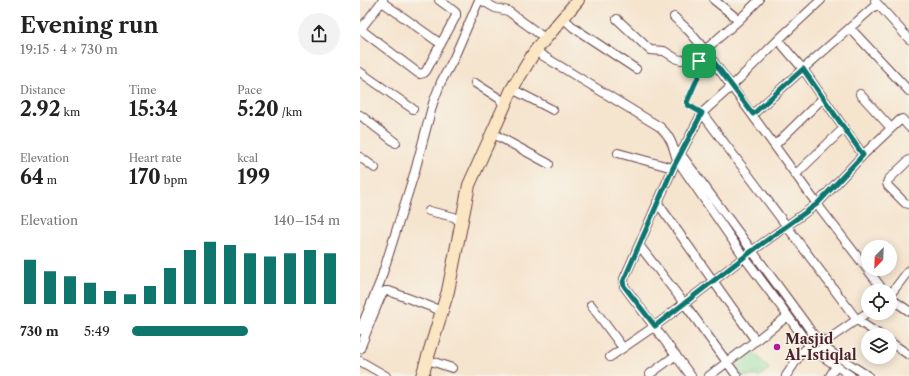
<!DOCTYPE html>
<html lang="en">
<head>
<meta charset="utf-8">
<style>
  :root { --surface:#fff; --page:#f2f2f2; --text:#222; --muted:#767676; --accent:#0f766e }
  body { margin:0; font-family:"Libre Caslon Text",serif; background:var(--page); color:var(--text); height:100vh; display:flex; flex-direction:column; font-size:15px; white-space:nowrap }
  * { box-sizing:border-box; margin:0 }
  p { font-size:13px; color:var(--muted) }
  .icon { flex:none; width:22px; height:22px; fill:none; stroke:currentColor; stroke-width:2; stroke-linecap:round; stroke-linejoin:round }
  .map { position:relative; flex:1; overflow:hidden }
  .side { display:flex; flex-direction:column; background:var(--surface); width:360px }
  .side>* { flex:none }
  .needle { width:26px; rotate:203deg }
  .fabs { position:absolute; left:501px; top:240px; display:grid; gap:8px }
  .fabs a { display:grid; place-items:center; width:36px; height:36px; border-radius:50%; background:var(--surface); box-shadow:0 2px 10px #0003; font-size:20px }
  .pin { position:absolute; display:grid; place-items:center; width:34px; height:34px; color:#fff; margin:-17px; border-radius:8px; box-shadow:0 2px 6px #0006 }
  .round { display:grid; place-items:center; flex:none; width:42px; height:42px; border-radius:21px; background:var(--page) }
  .overview { display:flex; align-items:center; justify-content:space-between; height:68px; padding:0 20px }
  h1 { font-size:22px; font-weight:700; line-height:30px }
  .metrics { display:grid; grid-template-columns:repeat(3,1fr); gap:6px; height:68px; padding:4px 20px }
  .metrics div { display:grid; align-content:center }
  .metrics b { font-size:20px; font-weight:700 }
  .metrics small { font-size:11px; font-weight:400 }
  .metrics p { font-size:11px }
  .chart { height:112px; padding:8px 20px }
  .chart p { display:flex; justify-content:space-between }
  .chart svg { width:100%; height:72px; margin-top:4px; stroke:var(--accent); stroke-width:6 }
  ul { padding:0 20px; list-style:none; font-size:13px }
  li { display:grid; grid-template-columns:64px 48px 1fr; align-items:center; height:30px }
  li i { height:10px; border-radius:5px; background:var(--accent) }
  main { display:flex; flex:1; min-height:0 }
  .map>svg:first-child { display:block }
</style>
</head>
<body>
<main>
<section class="side">
<div class="overview"><div><h1>Evening run</h1><p>19:15 · 4 × 730 m</p></div><a class="round"><svg class="icon" aria-label="share" viewBox="0 0 24 24"><path d="M12 15V3M7 8l5-5 5 5M5 13v7h14v-7"/></svg></a></div>
<div class="metrics">
<div><p>Distance</p><b>2.92<small> km</small></b></div>
<div><p>Time</p><b>15:34</b></div>
<div><p>Pace</p><b>5:20<small> /km</small></b></div>
</div>
<div class="metrics">
<div><p>Elevation</p><b>64<small> m</small></b></div>
<div><p>Heart rate</p><b>170<small> bpm</small></b></div>
<div><p>kcal</p><b>199</b></div>
</div>
<div class="chart"><p><span>Elevation</span>140–154 m</p>
<svg viewBox="0 0 160 44" preserveAspectRatio="none"><path d="M5 44V17M15 44V24M25 44V27M35 44V31M45 44V36M55 44V38M65 44V33M75 44V22M85 44V11M95 44V6M105 44V8M115 44V13M125 44V15M135 44V13M145 44V11M155 44V13"/></svg>
</div>
<ul>
<li><b>730 m</b>5:49<i style="width:56%"></i></li>
</ul>
</section>
<div class="map">
<svg width="549" height="376" viewBox="0 0 549 376">
  <rect width="100%" height="100%" fill="#f7f3e8"/>
  <filter id="ink" filterUnits="userSpaceOnUse"><feTurbulence type="fractalNoise" baseFrequency=".025" numOctaves="2"/><feDisplacementMap in="SourceGraphic" scale="8" xChannelSelector="R" yChannelSelector="G"/><feConvolveMatrix kernelMatrix="1 2 1 2 8 2 1 2 1" color-interpolation-filters="sRGB"/></filter>
  <filter id="wash" filterUnits="userSpaceOnUse"><feTurbulence type="fractalNoise" baseFrequency=".012" numOctaves="4" result="noise"/><feDisplacementMap in="SourceGraphic" scale="16" xChannelSelector="R" yChannelSelector="G"/><feGaussianBlur stdDeviation="0.9" result="paint"/><feColorMatrix in="noise" values="0 0 0 0 0 0 0 0 0 0 0 0 0 0 0 0 0 1.4 0 .05"/><feComposite in="paint" operator="in"/></filter>
  <g filter="url(#wash)">
    <rect width="100%" height="100%" fill="#f5e4ce"/>
    <!-- green -->
    <path fill="#86d99b" stroke="#687c63" d="M391,349L409,369L400,376H382L371,362Z"/>
  </g>
  <g filter="url(#ink)">
    <g fill="none" stroke-linecap="round" stroke-linejoin="round">
      <!-- lane casing -->
      <g stroke="#643d43" stroke-width="6">
        <path id="lane" d="M339,61L342,65V68L327,102L328,105L342,113"/>
      </g>
      <!-- street casing -->
      <g stroke="#643d43" stroke-width="10">
        <path id="street" d="M121,0L135,8L148,11L186,39
          M354,0L379,20
          M515,1L549,39
          M22,2L81,44
          M314,17L329,31L345,50L457,204L524,291
          M203,18L214,28L276,69
          M257,19L290,50L304,51L317,59L321,60L333,59L339,61L348,54
          M490,28L549,91
          M0,29L58,73L60,74L64,73L66,71L96,16V13L94,11L79,0
          M0,30L23,0
          M345,50L379,20L399,0
          M175,51L300,127C311,137 313,146 317,160L384,257L428,316L448,344
          M0,72L53,109
          M115,83L140,99L144,107
          M152,89L193,110
          M500,94L531,128
          M342,113L497,320L520,335
          M393,114L443,69L517,4
          M0,115L36,143
          M132,133L189,164
          M415,145L463,98
          M316,151L320,153L446,324L455,337
          M258,153L313,168
          M503,155L540,120L542,119L549,127
          M0,157L15,168
          M549,160L528,180L527,183L528,186L545,203L549,204
          M436,174L484,128
          M297,202L396,341
          M69,211L94,217L101,223
          M279,245L324,303L377,376
          M530,295L549,270
          M530,298L549,311
          M231,305L263,348
          M0,330L20,282L55,171L73,103L81,82L93,60L119,0
          M449 344a7 7 0 1 1 14 0a7 7 0 1 1-14 0Z
          M530,342L549,355
          M463,343L508,312
          M463,347L508,376
          M0,349L11,320L21,296L25,291H29L82,311
          M456,352L491,376
          M250,357L295,326L392,251L457,204L503,155L443,69L418,40
          M68,360L92,368
          M0,361L26,376
          M290,374L316,355
          M331,376L264,286V279L313,168L342,113L372,86L418,40L461,0
          M349,376L428,316
          M426,376L442,352L449,347
          M470,376L476,366"/>
      </g>
      <!-- secondary casing -->
      <g stroke="#643d43" stroke-width="14">
        <path id="secondary" d="M62,376L88,291L109,185L152,89L175,51L218,0"/>
      </g>
      <!-- lane -->
      <use href="#lane" stroke="#fff" stroke-width="4"/>
      <!-- street -->
      <use href="#street" stroke="#fff" stroke-width="8"/>
      <!-- secondary -->
      <use href="#secondary" stroke="#fbe6c3" stroke-width="12"/>
    </g>
  </g>
  <g fill="none" stroke-linecap="round" stroke-linejoin="round" filter="url(#ink)">
    <!-- route casing -->
    <g stroke="#fff" stroke-width="8">
      <path id="route" d="M348,54L393,114L443,69L503,155L457,204L392,251L295,326L264,286L263,282L313,168L342,113L328,105L327,102L342,68V65L339,61Z"/>
    </g>
    <!-- route -->
    <use href="#route" stroke="#0f766e" stroke-width="5"/>
  </g>
  <!-- markers -->
  <circle fill="#b5179e" stroke="#f7f3e8" stroke-width="1.5" cx="417" cy="347" r="4"/>
  <g text-anchor="middle" stroke-width="3" stroke-linejoin="round" paint-order="stroke">
    <!-- poi labels -->
    <g font-size="14" font-weight="bold" fill="#4a1f2b" stroke="#f7f3e8" text-anchor="start">
      <text x="425" y="344">Masjid<tspan x="425" dy="16">Al-Istiqlal</tspan></text>
    </g>
  </g>
</svg>
<div class="fabs">
<a><svg class="needle" viewBox="-14 -14 28 28"><path d="M0-13l5 13h-10z" fill="#e53935"/><path d="M0 13l5-13h-10z" fill="#767676"/></svg></a>
<a><svg class="icon" aria-label="locate" viewBox="0 0 24 24"><circle cx="12" cy="12" r="6"/><path d="M12 2v4M12 18v4M2 12h4M18 12h4"/></svg></a>
<a><svg class="icon" aria-label="layers" viewBox="0 0 24 24"><path d="M12 4l9 5-9 5-9-5zM3 14l9 5 9-5"/></svg></a>
</div>
<div class="pin" style="left:339px;top:61px;background:#1e9e55"><svg class="icon" aria-label="arrive" viewBox="0 0 24 24"><path d="M6 21V4h12l-3 4 3 4H6"/></svg></div>
</div>
</main>
</body>
</html>
